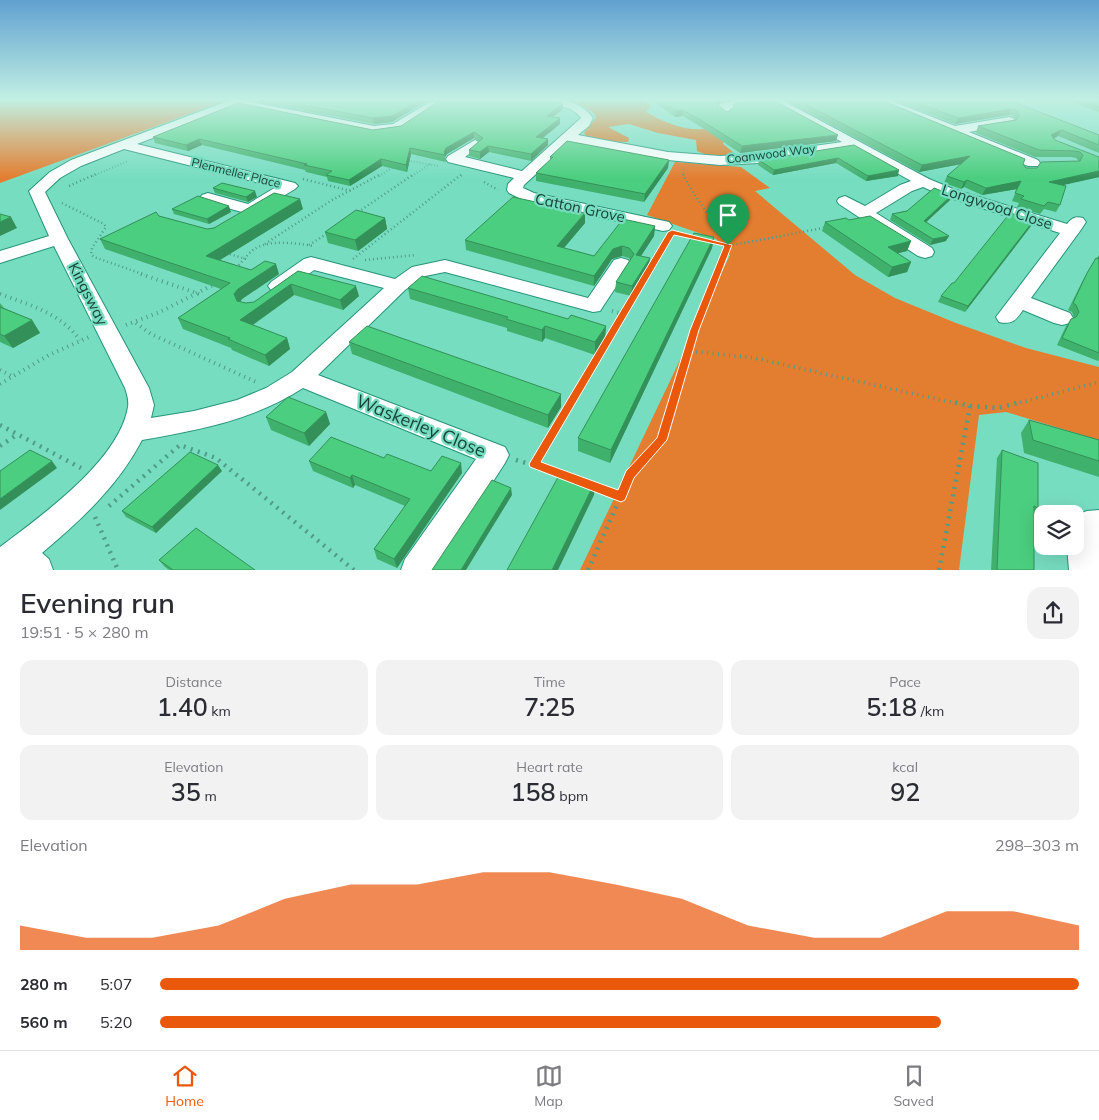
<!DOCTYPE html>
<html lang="en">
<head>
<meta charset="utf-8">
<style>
  :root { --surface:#fff; --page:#f2f2f3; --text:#2b2b33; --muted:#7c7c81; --line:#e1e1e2; --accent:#ea580c }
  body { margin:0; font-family:Mulish,sans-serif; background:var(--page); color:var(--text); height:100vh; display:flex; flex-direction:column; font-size:19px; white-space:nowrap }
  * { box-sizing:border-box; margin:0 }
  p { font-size:16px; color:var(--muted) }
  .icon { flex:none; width:28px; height:28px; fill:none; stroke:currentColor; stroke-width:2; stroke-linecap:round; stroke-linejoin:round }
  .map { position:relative; height:570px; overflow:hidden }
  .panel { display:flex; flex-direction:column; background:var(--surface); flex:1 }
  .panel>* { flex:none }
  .fabs { position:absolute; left:1034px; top:505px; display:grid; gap:10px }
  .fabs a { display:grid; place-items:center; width:50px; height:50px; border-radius:10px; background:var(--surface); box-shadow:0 5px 20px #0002; font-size:25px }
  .pin { position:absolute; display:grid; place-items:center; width:42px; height:42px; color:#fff; margin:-51px -21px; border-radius:50% 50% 50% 0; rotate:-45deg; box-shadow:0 0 5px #0007 }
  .pin .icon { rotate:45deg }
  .round { display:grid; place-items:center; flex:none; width:52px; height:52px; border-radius:15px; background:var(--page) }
  .summary { display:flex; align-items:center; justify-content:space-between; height:85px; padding:0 20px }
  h1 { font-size:28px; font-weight:600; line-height:38px }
  .figures { display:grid; grid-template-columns:repeat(3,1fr); gap:8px; height:85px; padding:5px 20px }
  .figures div { display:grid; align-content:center; border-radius:12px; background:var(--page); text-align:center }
  .figures b { font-size:25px; font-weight:600 }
  .figures small { font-size:14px; font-weight:400 }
  .figures p { font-size:14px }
  .chart { height:140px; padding:10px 20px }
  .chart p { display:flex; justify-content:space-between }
  .chart svg { width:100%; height:90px; margin-top:5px; fill:var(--accent); opacity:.7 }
  ul { padding:0 20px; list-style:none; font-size:16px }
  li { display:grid; grid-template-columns:80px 60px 1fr; align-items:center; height:38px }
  li i { height:12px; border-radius:6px; background:var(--accent) }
  .tabs { display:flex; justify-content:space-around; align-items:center; height:70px; border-top:1px solid var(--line); background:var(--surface); font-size:14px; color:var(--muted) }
  .tabs a { display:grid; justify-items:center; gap:2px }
  .tabs .on { color:var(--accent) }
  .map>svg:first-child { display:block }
</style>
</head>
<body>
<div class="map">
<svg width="1099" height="570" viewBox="0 0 1099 570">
  <rect width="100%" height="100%" fill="#77ddc1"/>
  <!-- green -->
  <path fill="#e37e31" d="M0,99H230L0,183Z
    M675,162L741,167L770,188L755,191L855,275L895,298L956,323L1026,348L1099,367V440L1006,412L979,415L959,570H580L730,255L716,239L647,215Z"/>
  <!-- forest -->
  <path fill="#de7418" d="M581,99H642L651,106L646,112C665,123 689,133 711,128L724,138L723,144L734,153L730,156L707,155L697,151L696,140L658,133L629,124L608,127L629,138L628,142L603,141L586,136L584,133L596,118L594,113L579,104L578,101Z"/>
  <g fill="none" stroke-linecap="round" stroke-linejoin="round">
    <!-- minor casing -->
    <g stroke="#24947a" stroke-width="2">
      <path id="minor" d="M233,99H249L247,101L374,126L393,124L430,102H438L440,105L401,130L374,134L236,106L137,144L295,183L298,186L295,189L260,210L249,214L202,201L200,198L202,195L208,193L248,204L276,187L124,149L81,166L60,178L45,192L68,239L149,388L154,405L151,418L194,411L237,400L266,388L292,372L384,288L314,270C301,279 287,294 271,290L268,286L271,282L304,259L311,257L395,279L412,267L445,260L588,298L614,260L621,258L628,260L631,264L600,311L593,312L445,272L425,276L405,290L318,375L505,447L509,455L505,463L436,570H401L405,559L476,459L303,388C254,420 199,430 142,440C118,486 81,520 42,553L49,559L53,570H0V547C41,516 119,461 128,407C129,400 127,394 125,388L54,246L0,263V251L49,236L29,191L50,172L71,160Z
        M527,99C551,97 578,97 593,118L589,126L578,135L668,152L720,156L758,154L842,142L763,99H780L929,179L953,189L1067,224C1072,218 1075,216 1083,218L1086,222L1080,231L1031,298L1070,313L1073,318L1070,323L1062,325L1054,323L1023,310C1016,320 1012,325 999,322L996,317L1060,233L941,195L923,187L912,191L876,213L932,248L934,252L932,256L925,258L918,256L839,204L837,201L839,198L845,196L865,206L900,185L911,181L853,148L758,163L720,165L668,160L571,142L524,185L523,188L534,193L669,222L672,226L669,230L663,231L523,200L509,193L507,190L508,184L514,178L448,162L446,159L448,156L475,140L482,144L465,157L522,171L581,118C566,98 539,110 527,99Z
        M742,99H760L758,101L730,109L732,112L726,116L716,109L720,104Z
        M872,99H887L955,126L1009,117L1013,118L1015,121L1013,124L969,132L1038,160L1040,163L1038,166H1028L874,101Z
        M1099,510V570H1069L1067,546H1075L1076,515L1087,511Z"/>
    </g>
    <!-- path-far3 -->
    <path stroke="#4f9c87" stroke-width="2" stroke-dasharray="0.5 2.5" stroke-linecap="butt" d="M405,160L439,166
      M683,169L684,176
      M93,176L128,161
      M379,176L395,166
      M412,176L430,164
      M461,176L463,174"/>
    <!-- path-far2 -->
    <path stroke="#4f9c87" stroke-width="2.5" stroke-dasharray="1 3" stroke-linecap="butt" d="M683,174L688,184L728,246
      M303,179L351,191
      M484,182L498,190
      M69,186L96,174
      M62,203L104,224L106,227L92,248L91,254L94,257L145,275
      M358,212L414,174
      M677,234L696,238
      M711,241L727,245
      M265,244L332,200L381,174
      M309,245L328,233
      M226,253L246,259
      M353,259L462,174
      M365,260L416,255
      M236,268C242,262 247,255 253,250C268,239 296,243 313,246
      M647,275L667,241
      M716,275L728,246L828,227"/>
    <!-- path-far1 -->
    <path stroke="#4f9c87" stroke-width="4" stroke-dasharray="1 4.5" stroke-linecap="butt" d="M141,274L199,294
      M717,274L700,315L690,351L754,358L959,404
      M0,294C30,305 60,313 80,340
      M612,311L623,314
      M136,323L151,334L256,382
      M126,325L160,312L215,284
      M0,370L12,376
      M0,384L49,355L89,337
      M570,404L648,274
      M673,404L690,351
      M1015,404L1099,382"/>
    <!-- path -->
    <path stroke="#4f9c87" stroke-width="4.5" stroke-dasharray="2 5.5" stroke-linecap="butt" d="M970,406L998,408L1020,402
      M0,425L81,468
      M0,446L18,434
      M516,460L562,474
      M534,464L571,402
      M591,485L621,497
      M109,506L180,445L216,458L354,570
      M95,517L118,570
      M588,570L630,475L662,440L674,402
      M939,570L970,406L954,402"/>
    <!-- minor -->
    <use href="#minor" fill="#fff" fill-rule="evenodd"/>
  </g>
  <!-- wall -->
  <path fill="#40b16d" d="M259,99H533L563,109L553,117L560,124L543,138L548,139V145L531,161L489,152L480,159L469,156V150L479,142L474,138L447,154L445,157L446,162L411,154L407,172L382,166L350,186L328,181L327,177L306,172L305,170L202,145L188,151L155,143L153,137L373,130L401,126L439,101L438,100H429L392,122L374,124L259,102Z
    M563,99H576L573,101Z
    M650,99H735L720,102L717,105L727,112L733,108L734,104L836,141L740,153L701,127L683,116L675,117Z
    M783,99H879L1023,164L1026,168H1037L1079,161L1076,158L1071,157H1035L976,133L978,126L1015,120L1013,116L1009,115L955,124L891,99H1012L1011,101L1099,135V153L1058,136L1054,139L1055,140L1099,157V177L1062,185L1060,205L1056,212L1044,209L1040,214L1017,207L1019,203L1012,201L1017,189L982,195L964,187L961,189L944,183L947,176L961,164L919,172Z
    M1063,99H1099V112Z
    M854,145L898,176L866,181L836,163L773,175L758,165L759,160Z
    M550,157L669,160L668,168L644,202L536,181V173L550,160Z
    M213,188L257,197L248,202L215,193Z
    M950,200L926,222L946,241L930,245L890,220L892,214Z
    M172,209L231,212L209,224L174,214Z
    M303,209L220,260L251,270L279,274L242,299L240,302L246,303L254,302L298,271L359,296L343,310L294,295L253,325L287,338L290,349L269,366L232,350L231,348L183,329L178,318L221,289L105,249L100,239L159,216L207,229Z
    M385,218L387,229L358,251L328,243L325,232Z
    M825,222L911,241L907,251L897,253L911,262L907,272L888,277L822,231Z
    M585,223L564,248L594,256L655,226L654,236L641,256L649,268L631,296L615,292L616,282L630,260L629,258L622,256L612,259L594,286L466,250L465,240Z
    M1031,226L965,312L938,302L941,296L954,283Z
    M714,237L712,248L693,288L610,463L578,451V438Z
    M1099,255V360L1098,361L1057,345L1066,326L1071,319L1074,318L1072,312L1068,310L1083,280L1096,258H1097Z
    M408,288L606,326L605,338L595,355L545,338L542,342L507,331V328L410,299Z
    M0,303L4,308L32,320L40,333L13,348L0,342Z
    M349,342L561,407L548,428L352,354Z
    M326,412L330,424L309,446L271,430L266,417Z
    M1029,420L1099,440V477L1024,453L1021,433Z
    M1002,450L1038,508L1034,514V570H991L997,458Z
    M384,458L431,471L462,473L397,568L377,559L374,549L405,506L355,485L353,488L313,471L309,461Z
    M222,471L156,533L126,517L122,511Z
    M159,560L255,570H169L164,566Z"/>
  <!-- shaded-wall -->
  <path fill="#349059" d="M422,99H429V100L392,122L374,124L373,118Z
    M719,99H735L720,102L714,109L715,103Z
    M563,103V109L547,122V116Z
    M1011,109L1009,115L955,124L958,118Z
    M683,110V116L675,117L676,111Z
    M560,118V124L536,143V137Z
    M1061,130L1058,136L1048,142L1051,135Z
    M474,132V138L447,154L445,157L444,152L446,148Z
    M838,135L836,141L740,153L742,146Z
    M199,139L202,145L188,151L186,145Z
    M548,139V145L531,161V154Z
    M488,146L489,152L480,159V152Z
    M410,148L411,154L407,172L406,165Z
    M970,156L967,163L919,172L922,165Z
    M838,158L836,163L773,175L774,170Z
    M381,159L382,166L350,186L349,180Z
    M669,160L668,168L644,202L645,194Z
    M899,170L898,176L866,181L868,176Z
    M1099,171V177L1046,189L1049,182Z
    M967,180L964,187L961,189L964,182Z
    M1021,181L1017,189L982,195L986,188Z
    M255,191L257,197L248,202L246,197Z
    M952,195L950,200L922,226L924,221Z
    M300,199L303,209L210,266L206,256Z
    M229,206L231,212L209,224L207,219Z
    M585,213V223L557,256V246Z
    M11,217L17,228L0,236V222Z
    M385,218L387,229L358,251L355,240Z
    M1034,220L1031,226L965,312L968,306Z
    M655,226L654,236L635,265L636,255Z
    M949,236L946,241L930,245L933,239Z
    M714,237L712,248L693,288L610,463L611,450L695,276Z
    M911,241L907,251L884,257L888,247Z
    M622,246V256L612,259L594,286V276L613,249Z
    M650,258L649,268L631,296L632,286Z
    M911,262L907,272L888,277L892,267Z
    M276,264L279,274L242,299L238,305L234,294L238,289Z
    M291,284L294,295L244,331L240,320Z
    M356,286L359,296L343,310L340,300Z
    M32,320L40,333L13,348L4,336Z
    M545,326V338L542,342V330Z
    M606,326L605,338L595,355V342Z
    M287,338L290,349L269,366L265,355Z
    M561,394V407L548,428V415Z
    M326,412L330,424L309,446L304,433Z
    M52,461L57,468L0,510V499Z
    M461,463L462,473L397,568L394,559Z
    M218,465L222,471L156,533L152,527Z
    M352,475L355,485L353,488L350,478Z
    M595,482L594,495L558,570H552Z
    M511,488L512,495L466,570H461Z"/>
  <!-- building -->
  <path fill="#4bce7f" stroke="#349059" d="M271,99H422L392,116L373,118Z
    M440,99H533L563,103L547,116L560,118L536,137L548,139L531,154L488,146L480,152L469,150L483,138L474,132L446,148L444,152L445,155L410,148L406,165L381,159L349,180L326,175L332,171L304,165L307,164L199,139L186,145L153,137L238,103L373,130L401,126L441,100Z
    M658,99H719L715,103L727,112L734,108V104L754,99H771L838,135L742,146L702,121L683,110L676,111Z
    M795,99H879L1025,159L1023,164L1026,168H1037L1041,162L1080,161L1083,155L1080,152L1075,151L1039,150L978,126L1016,120L1019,116L1016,110L1011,109L958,118L908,99H1012L1011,101L1099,135V145L1061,130L1051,135L1055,140L1099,157V171L1049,182L1066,186L1060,205L1048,202L1044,206L1021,199L1024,196L1015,193L1021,181L986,188L967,180L964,182L947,176L970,156L922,165Z
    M1077,99H1099V107Z
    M567,141L669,160L645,194L536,173L553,157H550Z
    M854,145L899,170L868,176L838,158L774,170L759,160Z
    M222,183L255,191L246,197L213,188Z
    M934,188L952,195L924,221L949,236L933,239L892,214L907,211Z
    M274,193L300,199L206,256L251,270L265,261L276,264L238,289L234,294L237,301L246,303L254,302L298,271L356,286L340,300L291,284L240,320L287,338L265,355L228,339L230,338L178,318L230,283L100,239L156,212L159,216L207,229L214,228Z
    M198,196L229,206L207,219L172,209Z
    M513,197L585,213L557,246L594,256L623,219L655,226L636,255L650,258L632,286L616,282L634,254L629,248L622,246L613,249L594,276L465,240Z
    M356,210L385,218L355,240L325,232Z
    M1010,213L1034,220L968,306L941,296L952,283H954Z
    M0,214L11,217L0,222Z
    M870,216L911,241L888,247L911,262L892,267L825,222L846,218L849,220Z
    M694,233L714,237L695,276L611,450L578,438Z
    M1099,257V353L1062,338L1071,319L1076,317L1079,312L1076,305L1073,303L1087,273L1096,258L1098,259Z
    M422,276L568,319L571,315L606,326L595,342L545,326L542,330L506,319L508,317L408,288Z
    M0,307L32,320L4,336L0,334Z
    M367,326L561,394L548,415L349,342Z
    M288,397L326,412L304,433L266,417Z
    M1029,420L1099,440V461L1033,440Z
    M331,437L384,458L387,454L431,471L442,456L461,463L394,559L374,549L410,499L352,475L350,478L309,461Z
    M30,450L52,461L0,499V471Z
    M1002,450L1038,463V508L1034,506V570H997Z
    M190,452L218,465L152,527L122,511Z
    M562,470L595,482L552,570H507Z
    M492,480L511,488L461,570H432Z
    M196,528L255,570H173L159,560Z"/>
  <!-- sky -->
  <linearGradient id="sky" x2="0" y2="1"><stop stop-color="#60a1d0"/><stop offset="0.56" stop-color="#c2f0e3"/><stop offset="1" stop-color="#c2f0e3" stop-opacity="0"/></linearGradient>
  <rect width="1099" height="178" fill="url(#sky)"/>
  <!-- route -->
  <path fill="#ea580c" stroke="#fff" fill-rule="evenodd" d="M672,230L732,245L699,330L667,440L634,478L625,500L621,502L530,467L529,464L668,232ZM674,235L724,246L690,330L657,438L626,471L618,490L541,462Z"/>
  <g text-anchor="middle" stroke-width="4.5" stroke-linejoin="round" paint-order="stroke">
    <!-- far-street labels -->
    <g font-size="12" fill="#184438" stroke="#77ddc1">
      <text transform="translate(771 154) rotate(-7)" y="4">Coanwood Way</text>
      <text transform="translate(236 173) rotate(14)" y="4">Plenmeller Place</text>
    </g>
    <!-- street labels -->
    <g font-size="15" fill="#184438" stroke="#77ddc1">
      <text transform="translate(997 207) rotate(18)" y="5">Longwood Close</text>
      <text transform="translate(580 208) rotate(12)" y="5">Catton Grove</text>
      <text transform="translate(88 294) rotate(63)" y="5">Kingsway</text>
    </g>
    <!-- near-street labels -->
    <g font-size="18" fill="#184438" stroke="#77ddc1">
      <text transform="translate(421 426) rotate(22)" y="6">Waskerley Close</text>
    </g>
  </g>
</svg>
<div class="fabs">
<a><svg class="icon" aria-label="layers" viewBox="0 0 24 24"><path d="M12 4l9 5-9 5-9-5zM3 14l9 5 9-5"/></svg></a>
</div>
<div class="pin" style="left:728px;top:245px;background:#1e9e55"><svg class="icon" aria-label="arrive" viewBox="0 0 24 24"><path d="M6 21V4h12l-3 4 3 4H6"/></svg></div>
</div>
<section class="panel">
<div class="summary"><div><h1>Evening run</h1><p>19:51 · 5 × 280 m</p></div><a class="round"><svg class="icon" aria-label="share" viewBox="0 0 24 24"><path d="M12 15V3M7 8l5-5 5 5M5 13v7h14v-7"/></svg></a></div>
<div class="figures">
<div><p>Distance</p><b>1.40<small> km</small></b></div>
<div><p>Time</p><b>7:25</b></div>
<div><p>Pace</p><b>5:18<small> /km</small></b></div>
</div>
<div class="figures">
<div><p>Elevation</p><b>35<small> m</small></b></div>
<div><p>Heart rate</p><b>158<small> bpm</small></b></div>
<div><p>kcal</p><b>92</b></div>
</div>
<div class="chart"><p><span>Elevation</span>298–303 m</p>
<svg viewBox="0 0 160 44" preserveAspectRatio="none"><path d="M0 44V32L10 38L20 38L30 32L40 19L50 12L60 12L70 6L80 6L90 12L100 19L110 32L120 38L130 38L140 25L150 25L160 32V44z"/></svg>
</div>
<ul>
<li><b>280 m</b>5:07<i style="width:100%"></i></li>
<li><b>560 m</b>5:20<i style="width:85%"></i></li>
</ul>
</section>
<nav class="tabs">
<a class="on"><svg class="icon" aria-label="home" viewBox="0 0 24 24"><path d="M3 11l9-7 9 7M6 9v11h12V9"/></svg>Home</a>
<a><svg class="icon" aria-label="map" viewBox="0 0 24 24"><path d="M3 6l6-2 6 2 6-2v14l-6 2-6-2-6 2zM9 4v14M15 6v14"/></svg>Map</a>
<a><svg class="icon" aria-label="saved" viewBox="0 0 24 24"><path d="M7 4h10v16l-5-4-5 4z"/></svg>Saved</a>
</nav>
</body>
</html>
